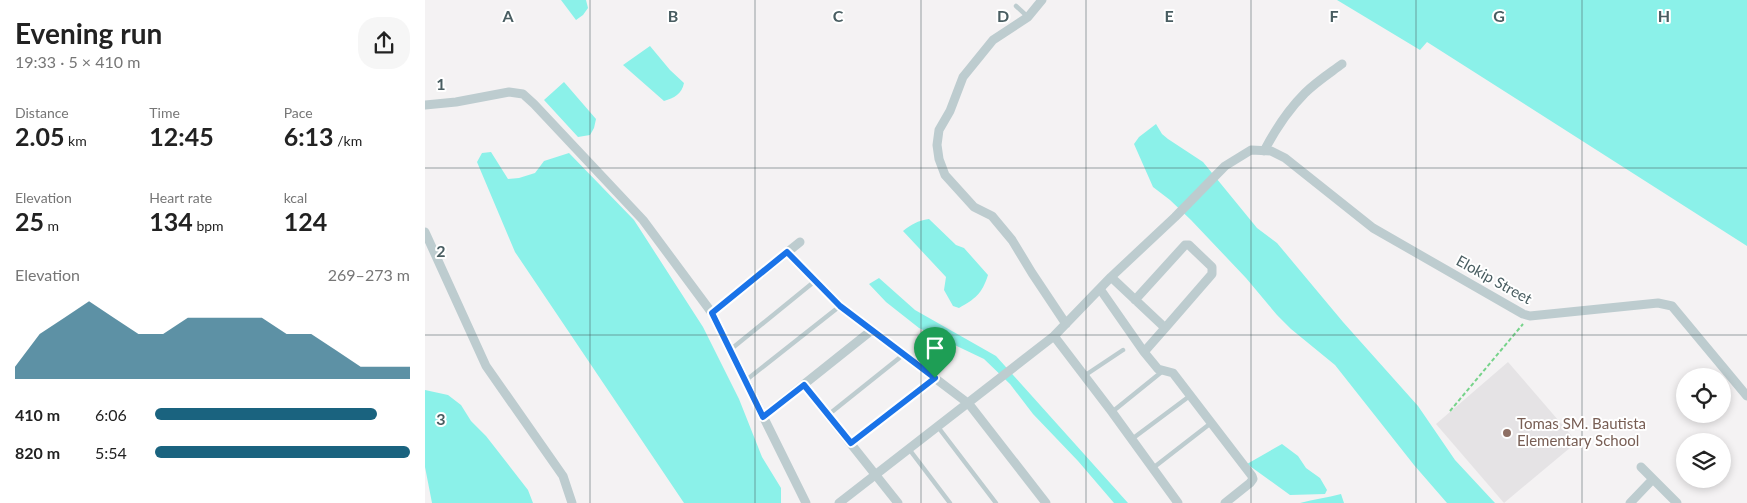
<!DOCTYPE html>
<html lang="en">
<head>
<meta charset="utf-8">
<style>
  :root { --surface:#fff; --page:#f6f6f6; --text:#222; --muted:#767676; --accent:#1a637f }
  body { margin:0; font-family:Lato,sans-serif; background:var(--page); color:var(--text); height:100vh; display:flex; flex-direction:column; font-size:19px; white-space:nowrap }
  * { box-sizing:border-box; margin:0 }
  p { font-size:16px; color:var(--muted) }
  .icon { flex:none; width:28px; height:28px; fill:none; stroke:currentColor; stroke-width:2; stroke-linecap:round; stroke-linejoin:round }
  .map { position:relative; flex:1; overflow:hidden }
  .sheet { display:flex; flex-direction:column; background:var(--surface); width:425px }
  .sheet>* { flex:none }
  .fabs { position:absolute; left:1251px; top:368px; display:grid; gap:10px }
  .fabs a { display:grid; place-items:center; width:55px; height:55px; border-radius:50%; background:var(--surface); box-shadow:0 2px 8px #0003; font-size:25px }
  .pin { position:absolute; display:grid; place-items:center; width:42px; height:42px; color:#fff; margin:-51px -21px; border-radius:50% 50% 50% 0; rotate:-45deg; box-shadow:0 0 5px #0007 }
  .pin .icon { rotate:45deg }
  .round { display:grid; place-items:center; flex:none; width:52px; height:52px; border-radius:20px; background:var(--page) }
  .headline { display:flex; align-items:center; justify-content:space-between; height:85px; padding:0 15px }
  h1 { font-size:28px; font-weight:700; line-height:38px }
  .stats { display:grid; grid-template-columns:repeat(3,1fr); gap:8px; height:85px; padding:5px 15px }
  .stats div { display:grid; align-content:center }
  .stats b { font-size:25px; font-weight:700 }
  .stats small { font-size:14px; font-weight:400 }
  .stats p { font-size:14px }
  .chart { height:140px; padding:10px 15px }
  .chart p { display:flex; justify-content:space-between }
  .chart svg { width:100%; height:90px; margin-top:5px; fill:var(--accent); opacity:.7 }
  ul { padding:0 15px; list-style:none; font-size:16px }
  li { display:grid; grid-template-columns:80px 60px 1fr; align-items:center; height:38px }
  li i { height:12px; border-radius:6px; background:var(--accent) }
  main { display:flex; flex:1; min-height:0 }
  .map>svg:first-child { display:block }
</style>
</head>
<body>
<main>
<section class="sheet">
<div class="headline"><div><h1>Evening run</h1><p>19:33 · 5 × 410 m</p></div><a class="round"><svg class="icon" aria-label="share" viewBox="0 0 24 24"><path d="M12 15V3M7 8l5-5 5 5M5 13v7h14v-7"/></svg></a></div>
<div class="stats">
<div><p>Distance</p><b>2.05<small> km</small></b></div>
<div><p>Time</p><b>12:45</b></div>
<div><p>Pace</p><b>6:13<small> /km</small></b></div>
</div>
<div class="stats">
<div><p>Elevation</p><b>25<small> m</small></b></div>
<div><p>Heart rate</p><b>134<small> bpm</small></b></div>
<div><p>kcal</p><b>124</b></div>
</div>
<div class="chart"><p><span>Elevation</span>269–273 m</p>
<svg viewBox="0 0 160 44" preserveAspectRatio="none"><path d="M0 44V38L10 22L20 14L30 6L40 14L50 22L60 22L70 14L80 14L90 14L100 14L110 22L120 22L130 30L140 38L150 38L160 38V44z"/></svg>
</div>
<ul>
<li><b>410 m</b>6:06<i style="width:87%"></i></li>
<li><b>820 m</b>5:54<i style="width:100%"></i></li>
</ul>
</section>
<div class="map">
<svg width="1322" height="503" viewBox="0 0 1322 503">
  <rect width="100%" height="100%" fill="#f4f2f3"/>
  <!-- education -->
  <path fill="#e5e3e5" d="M1083,362L1152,442L1079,503L1011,424Z"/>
  <!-- water -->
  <path fill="#8bf1e9" d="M136,0H161L163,8L158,15L151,20Z
    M912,0H1322V246L1002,42L995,50Z
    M225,46L245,70L259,83C257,94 249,98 239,101L198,65Z
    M139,82L171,119L169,128L165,135L153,137L119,100Z
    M731,124L737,134L743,139L778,162L832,228L852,243L918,322L993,406L1030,460L1070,503H1022L989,465L910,365L866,329L852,315L821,278L766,220L745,200L728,187L709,144L714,137Z
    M66,152L83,179L94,178L110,173L119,161L144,153L209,220L278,327L314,399L337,457L356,488V503H259L90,252L52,162L57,153Z
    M504,219L531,245L539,248L563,275C557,294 550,299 534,308L528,306L519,290L521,277L478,231C487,224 492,221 504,219Z
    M454,278L490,310L571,356L703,503H689L653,461L608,414L585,384L559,359L494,328L461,302L444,284Z
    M0,390L23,395L36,405L46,421L61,436L103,490L108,503H7L0,467Z
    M857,444L873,456L881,468L895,478L902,490L900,494L865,495L822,464Z
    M916,494L919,503H875C889,499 902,498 916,494Z"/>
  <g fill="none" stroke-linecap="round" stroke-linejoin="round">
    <!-- path -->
    <path stroke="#76d38a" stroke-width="2" stroke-dasharray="4 2.5" stroke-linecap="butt" d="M1025,411L1098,324"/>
    <!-- service -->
    <path stroke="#bdcccf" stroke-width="4.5" d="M591,6L603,17
      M305,350L390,281
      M659,376L698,350
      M320,381L415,306
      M687,412L739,370
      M403,415L478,355
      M513,427L571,503
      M707,439L766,395
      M426,443L510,378
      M484,449L525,503
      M728,468L786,423"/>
    <!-- minor -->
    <path stroke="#bdcccf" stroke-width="9" d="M617,0L603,17L568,40L538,77L525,111L514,130L512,145L514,159L520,175L549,207L567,216L587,240L607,273L641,324
      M0,105L31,102L84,92L98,94L109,104L218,220L287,313L381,503
      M839,151C850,130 863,110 880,93C891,82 905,73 917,64
      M0,232L61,366L138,476L147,503
      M362,252L415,306L544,404L621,503
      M686,277L737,325L741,327L787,274V267L764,245H760L710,300
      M675,289L719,352
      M287,313L375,242
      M741,327L719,352L733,369L748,373L827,476L828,479L825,483L800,503
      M629,336L687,412L753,503
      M379,385L473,503
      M338,417L447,330
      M1216,467L1252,503
      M414,503L629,336L686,277L750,217L800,166L826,150L846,151L860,158L948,228L1098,314L1105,316L1233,303L1247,306L1322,396
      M1205,503L1228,479"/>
  </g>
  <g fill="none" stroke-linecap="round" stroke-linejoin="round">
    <!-- route casing -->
    <g stroke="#fff" stroke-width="10">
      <path id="route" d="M362,252L415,306L510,378L426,443L379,385L338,417L287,313Z"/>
    </g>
    <!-- route -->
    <use href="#route" stroke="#1a73e8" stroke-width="6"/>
  </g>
  <!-- grid -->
  <path fill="none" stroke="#495d61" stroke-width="1" stroke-opacity="0.55" d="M165,0V503M330,0V503M496,0V503M661,0V503M826,0V503M991,0V503M1157,0V503M0,168H1322M0,335H1322"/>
  <!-- markers -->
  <circle fill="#8d6e63" stroke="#fff" stroke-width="2" cx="1082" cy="433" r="5"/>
  <g text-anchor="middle" stroke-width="4" stroke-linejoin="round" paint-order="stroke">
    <!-- street labels -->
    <g font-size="15" fill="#495d61" stroke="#fff">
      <text transform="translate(1069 280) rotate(29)" y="5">Elokip Street</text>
    </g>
    <!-- education labels -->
    <g font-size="15" fill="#785e54" stroke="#fff" text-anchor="start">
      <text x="1092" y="429">Tomas SM. Bautista<tspan x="1092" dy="17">Elementary School</tspan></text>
    </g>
  </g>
  <g font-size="16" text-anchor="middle" font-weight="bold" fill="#495d61" stroke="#fff" stroke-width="4" stroke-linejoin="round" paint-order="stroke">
    <text x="83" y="22">A</text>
    <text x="248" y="22">B</text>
    <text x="413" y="22">C</text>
    <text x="578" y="22">D</text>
    <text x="744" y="22">E</text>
    <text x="909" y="22">F</text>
    <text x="1074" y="22">G</text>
    <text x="1239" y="22">H</text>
    <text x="16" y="90">1</text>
    <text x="16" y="257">2</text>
    <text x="16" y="425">3</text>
  </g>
</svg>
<div class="fabs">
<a><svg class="icon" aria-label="locate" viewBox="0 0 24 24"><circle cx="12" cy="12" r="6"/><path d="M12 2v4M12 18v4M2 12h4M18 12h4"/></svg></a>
<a><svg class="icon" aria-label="layers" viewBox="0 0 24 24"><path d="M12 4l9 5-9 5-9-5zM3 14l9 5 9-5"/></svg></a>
</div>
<div class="pin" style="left:510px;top:378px;background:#1e9e55"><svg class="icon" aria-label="arrive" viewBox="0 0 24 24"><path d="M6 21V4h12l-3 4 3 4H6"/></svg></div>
</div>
</main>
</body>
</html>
